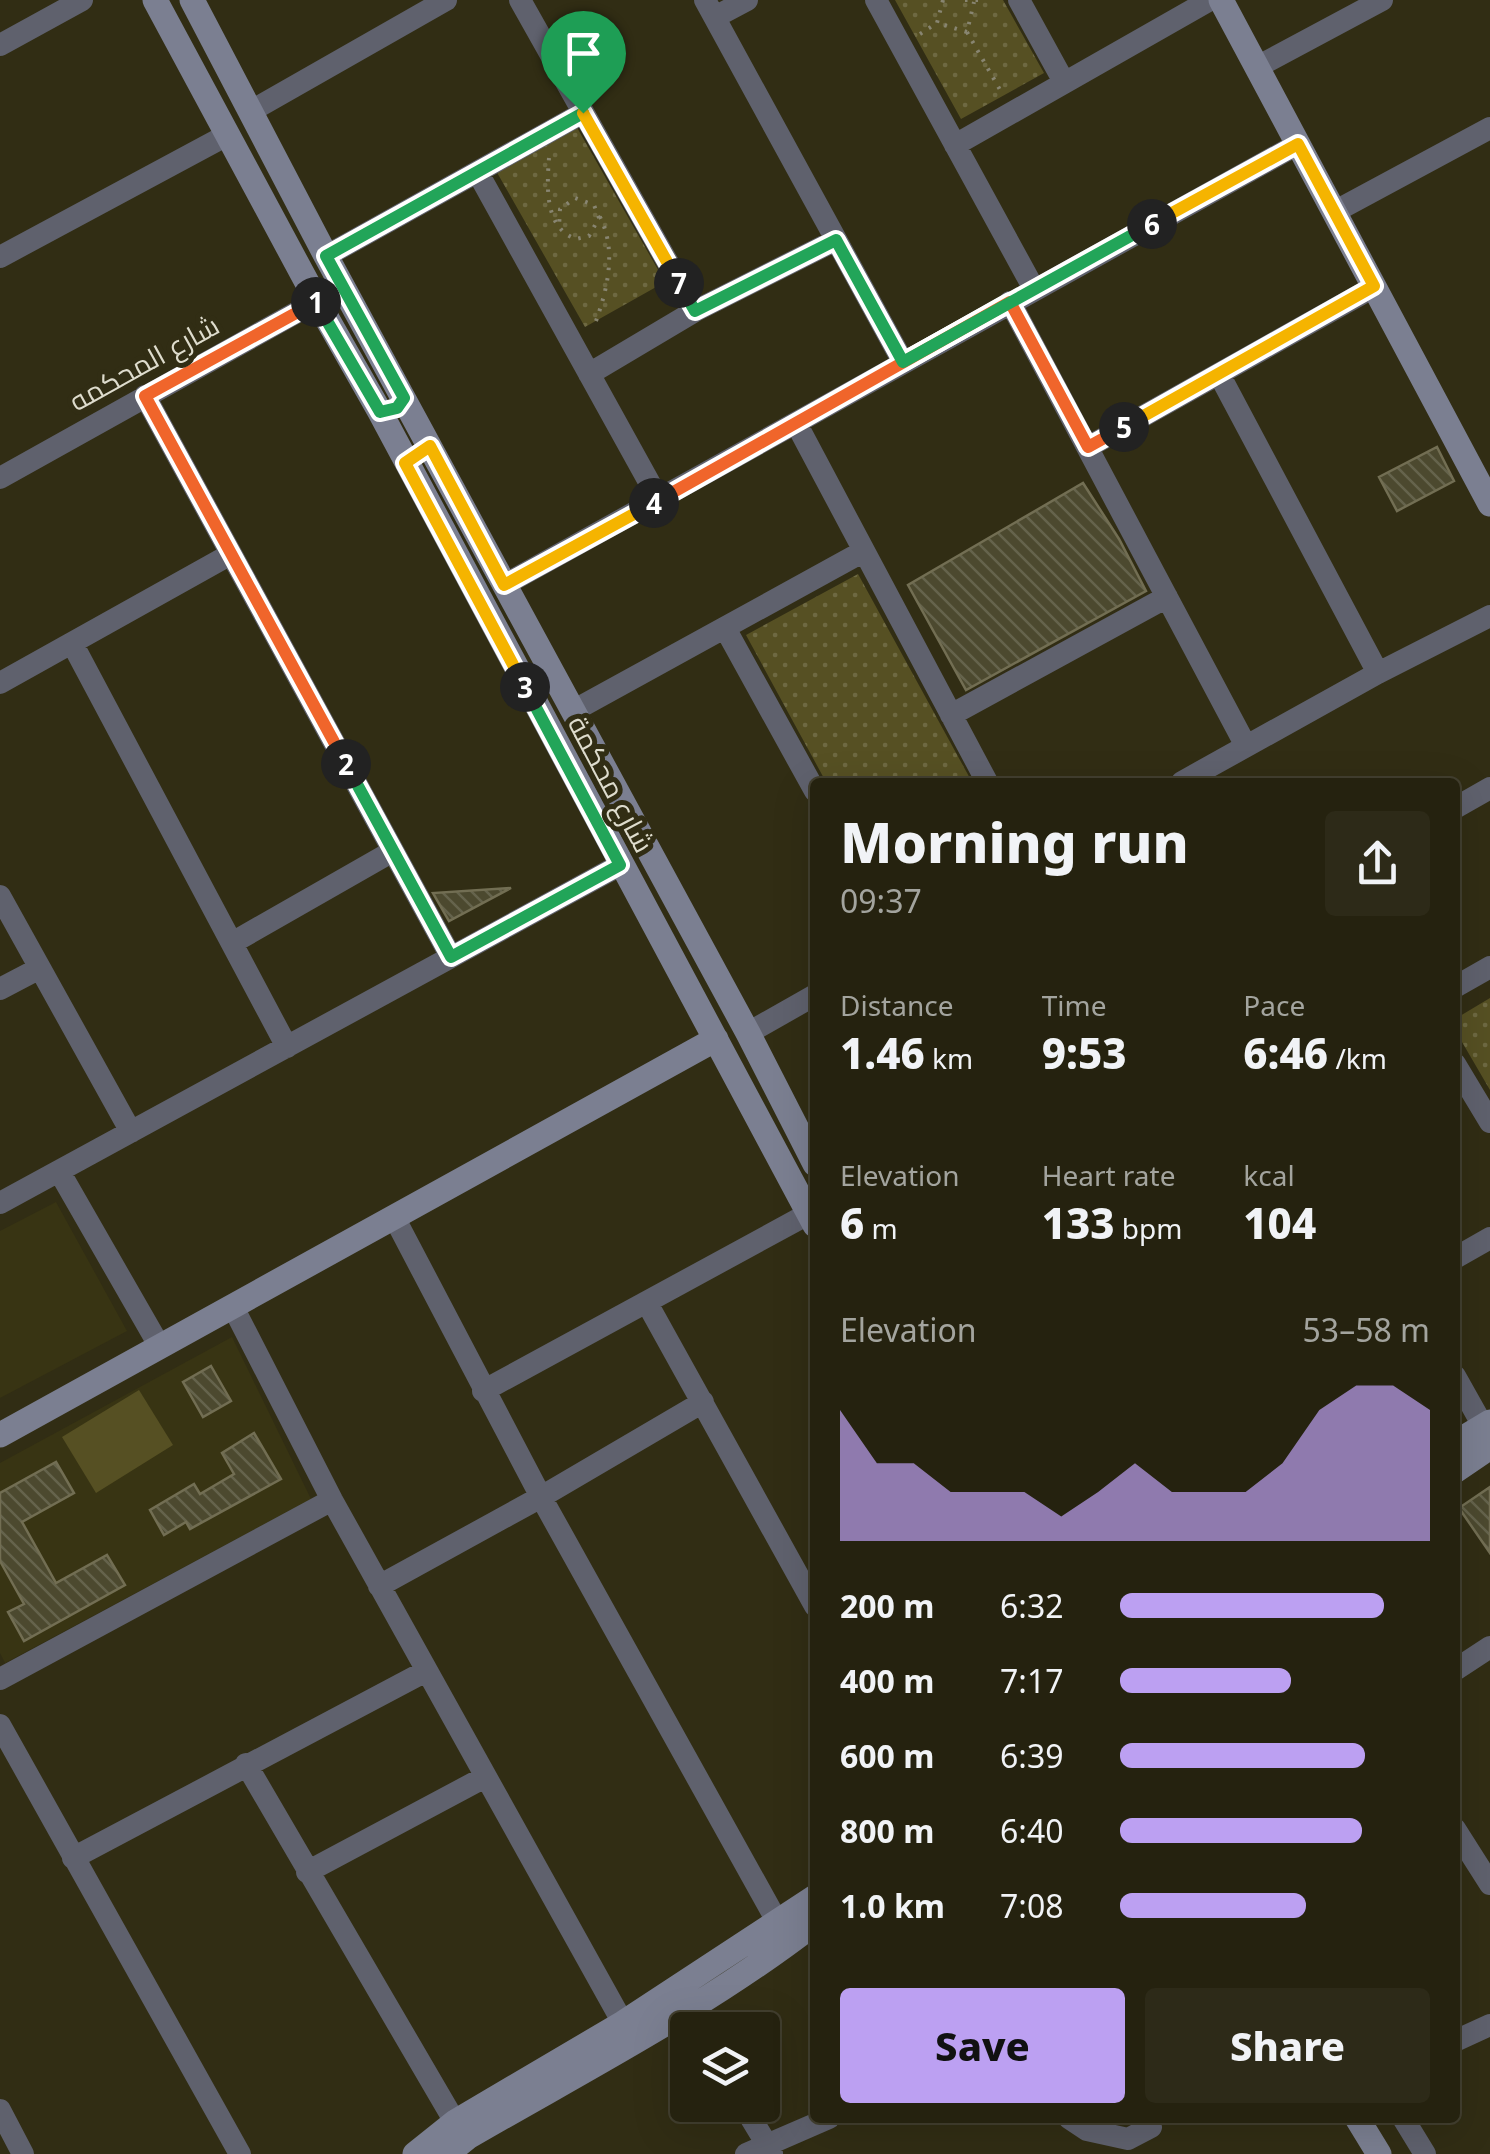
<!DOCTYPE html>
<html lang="en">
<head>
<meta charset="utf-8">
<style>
  :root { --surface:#25220f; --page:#2d2a18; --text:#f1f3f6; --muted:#a3a49e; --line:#423f2f; --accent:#bca0f2 }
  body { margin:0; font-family:"Noto Sans",Cairo,sans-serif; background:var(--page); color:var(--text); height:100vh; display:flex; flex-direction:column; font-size:38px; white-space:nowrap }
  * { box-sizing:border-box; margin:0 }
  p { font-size:32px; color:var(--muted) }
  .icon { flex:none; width:55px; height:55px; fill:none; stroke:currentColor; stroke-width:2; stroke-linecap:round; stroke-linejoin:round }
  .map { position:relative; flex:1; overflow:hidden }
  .details { position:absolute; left:810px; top:778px; width:650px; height:1345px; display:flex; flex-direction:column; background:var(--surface); border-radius:10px; box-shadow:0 10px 40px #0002,0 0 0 2px var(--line) }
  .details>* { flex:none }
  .controls { position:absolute; left:670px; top:2012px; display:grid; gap:20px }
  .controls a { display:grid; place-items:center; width:110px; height:110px; border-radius:10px; background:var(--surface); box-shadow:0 10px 40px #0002,0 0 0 2px var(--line); font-size:50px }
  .pin { position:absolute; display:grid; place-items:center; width:85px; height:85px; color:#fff; margin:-102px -42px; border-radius:50% 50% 50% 0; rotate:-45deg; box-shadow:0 0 10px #0007 }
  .pin .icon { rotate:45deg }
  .km { position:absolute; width:50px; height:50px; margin:-25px; border-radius:50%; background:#222; color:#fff; font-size:28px; line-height:50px; text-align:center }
  .round { display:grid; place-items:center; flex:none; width:105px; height:105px; border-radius:10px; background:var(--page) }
  .overview { display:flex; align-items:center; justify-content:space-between; height:170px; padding:0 30px }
  h1 { font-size:55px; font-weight:800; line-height:75px }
  .metrics { display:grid; grid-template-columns:repeat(3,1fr); gap:15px; height:170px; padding:10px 30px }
  .metrics div { display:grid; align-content:center }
  .metrics b { font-size:42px; font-weight:800 }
  .metrics small { font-size:28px; font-weight:400 }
  .metrics p { font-size:28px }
  .chart { height:280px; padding:20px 30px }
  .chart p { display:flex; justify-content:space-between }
  .chart svg { width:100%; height:180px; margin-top:10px; fill:var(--accent); opacity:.7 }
  .cta { display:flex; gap:20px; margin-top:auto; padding:20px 30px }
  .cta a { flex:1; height:115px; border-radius:10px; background:var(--accent); color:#111; font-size:40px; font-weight:800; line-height:115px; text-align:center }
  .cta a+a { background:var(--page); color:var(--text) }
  ul { padding:0 30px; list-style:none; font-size:32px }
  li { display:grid; grid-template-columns:160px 120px 1fr; align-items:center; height:75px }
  li i { height:25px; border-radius:12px; background:var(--accent) }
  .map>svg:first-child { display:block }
</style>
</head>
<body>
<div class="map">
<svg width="1490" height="2154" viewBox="0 0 1490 2154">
  <defs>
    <pattern id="grass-dots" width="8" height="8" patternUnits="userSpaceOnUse" patternTransform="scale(2.5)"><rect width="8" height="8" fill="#565023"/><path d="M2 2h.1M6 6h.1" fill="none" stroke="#6e6942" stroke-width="1.8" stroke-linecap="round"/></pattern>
    <pattern id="building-back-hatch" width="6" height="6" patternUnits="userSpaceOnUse" patternTransform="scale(2.5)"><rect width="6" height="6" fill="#4c492f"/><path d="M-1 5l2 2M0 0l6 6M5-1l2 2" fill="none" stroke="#65634c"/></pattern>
  </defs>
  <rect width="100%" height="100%" fill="#312d14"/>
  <!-- built -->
  <path fill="#383413" d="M56,1202L127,1331L0,1398V1231Z
    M232,1337L311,1499L5,1663L0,1653V1463Z"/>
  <!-- grass -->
  <path fill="url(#grass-dots)" d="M895,0H1003L1044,73L961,119Z
    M567,110L665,282L585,327L487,155Z
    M858,574L972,782H826L746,635Z
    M1490,998V1090L1455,1030V1019Z"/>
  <!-- pitch -->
  <path fill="#565023" d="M139,1390L173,1445L96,1493L62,1437Z"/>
  <!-- building -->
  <path fill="url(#building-back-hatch)" stroke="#726e53" stroke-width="2.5" d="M1437,447L1454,481L1397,511L1379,477Z
    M1083,483L1119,539L1146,591L966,690L908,585Z
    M511,888L449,921L433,893Z
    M211,1366L231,1401L203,1417L183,1382Z
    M254,1433L281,1479L190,1529L186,1522L164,1535L150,1510L194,1484L200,1494L234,1474L222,1453Z
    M56,1462L74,1493L22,1522L56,1583L107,1555L125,1585L24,1641L8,1612L24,1604L0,1561V1493Z
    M1490,1487V1553L1459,1508Z"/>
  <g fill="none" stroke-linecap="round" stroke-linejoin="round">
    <!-- path -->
    <path stroke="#888571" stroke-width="4" stroke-dasharray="2.5 8" stroke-linecap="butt" d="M943,0L937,23L967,32L974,2
      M965,0H979
      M967,32L1003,95
      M920,34L937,23
      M549,158C547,186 544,228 576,239L589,236L599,218L594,205L575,198L560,209L559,228
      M596,321C608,287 617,249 599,215"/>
    <!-- street -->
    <path stroke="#5f616d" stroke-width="22" d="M520,0L695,311
      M705,0L903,362
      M876,0L1034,289
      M1019,0L1064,82
      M715,17L747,0
      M0,45L82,0
      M1257,67L1382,0
      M251,111L446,0
      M955,145L1210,0
      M478,173L659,500
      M1334,212L1490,128
      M326,256L583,113
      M0,257L227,135
      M1010,302L1246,746
      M589,374L695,311L836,240
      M1219,374L1378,673
      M145,396L451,957
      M796,423L987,782
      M1088,447L1374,287
      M0,478L317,301
      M504,585L1298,144
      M725,628L815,791
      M72,643L287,1047
      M0,683L231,554
      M573,711L864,551
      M951,715L1167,597
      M1182,782L1378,673L1490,616
      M1455,808L1490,788
      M0,896L131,1132
      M232,943L393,851
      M1455,987L1490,967
      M0,989L40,968
      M748,1033L815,995
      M1455,1064L1490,1122
      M59,1171L160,1347
      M0,1203L620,865
      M394,1217L541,1497L778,1923
      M1455,1258L1490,1238
      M647,1303L815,1606
      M233,1307L332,1500L623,2023
      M1455,1376L1483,1426
      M483,1391L808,1214
      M379,1586L541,1497L703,1402
      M1455,1670L1490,1647
      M0,1679L332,1500
      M0,1725L240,2154
      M246,1764L455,2122
      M1455,1829L1490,1884
      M73,1858L426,1671
      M307,1872L485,1777
      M684,2011L696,2030
      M1455,2041L1490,2025
      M743,2105L772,2153
      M0,2110L23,2154
      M1069,2118L1087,2130L1128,2139L1151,2127
      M1403,2118L1425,2154
      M746,2154L829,2118"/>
    <!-- secondary -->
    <path stroke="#7b7f91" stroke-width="25" d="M155,0L317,301L380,412L815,1225
      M192,0L326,256L748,1033L815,1164
      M1221,0L1490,504
      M0,1435L716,1039
      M1455,1443L1490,1422
      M1455,1471L1490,1447
      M1357,2118L1379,2154
      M415,2154L455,2122L623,2023L815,1897
      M447,2154L468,2137C585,2069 708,2006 815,1923"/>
  </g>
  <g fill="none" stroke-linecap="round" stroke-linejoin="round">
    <!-- split-1 casing -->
    <g stroke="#fff" stroke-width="20">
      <path id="split-1" d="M316,302L380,412L397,408L404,398L326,256L583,113"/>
    </g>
    <!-- split-2 casing -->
    <g stroke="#fff" stroke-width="20">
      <path id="split-2" d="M316,302L145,396L346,764"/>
    </g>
    <!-- split-3 casing -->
    <g stroke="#fff" stroke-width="20">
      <path id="split-3" d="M346,764L451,957L620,865L525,687"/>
    </g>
    <!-- split-4 casing -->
    <g stroke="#fff" stroke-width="20">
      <path id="split-4" d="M525,687L405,463L430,446L504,585L654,503"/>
    </g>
    <!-- split-5 casing -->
    <g stroke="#fff" stroke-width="20">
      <path id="split-5" d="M654,503L1010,302L1088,447L1124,427"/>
    </g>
    <!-- split-6 casing -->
    <g stroke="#fff" stroke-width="20">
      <path id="split-6" d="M1124,427L1374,286L1298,144L1152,224"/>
    </g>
    <!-- split-7 casing -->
    <g stroke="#fff" stroke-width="20">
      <path id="split-7" d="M679,283L695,311L836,240L903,362L1152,224"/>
    </g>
    <!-- split-8 casing -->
    <g stroke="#fff" stroke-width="20">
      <path id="split-8" d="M583,113L679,283"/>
    </g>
    <!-- split-1 -->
    <use href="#split-1" stroke="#22a559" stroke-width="12"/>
    <!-- split-2 -->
    <use href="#split-2" stroke="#f0652b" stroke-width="12"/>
    <!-- split-3 -->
    <use href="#split-3" stroke="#22a559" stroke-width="12"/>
    <!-- split-4 -->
    <use href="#split-4" stroke="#f5b400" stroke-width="12"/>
    <!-- split-5 -->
    <use href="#split-5" stroke="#f0652b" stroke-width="12"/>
    <!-- split-6 -->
    <use href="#split-6" stroke="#f5b400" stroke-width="12"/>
    <!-- split-7 -->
    <use href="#split-7" stroke="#22a559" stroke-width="12"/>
    <!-- split-8 -->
    <use href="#split-8" stroke="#f5b400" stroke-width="12"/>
  </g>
  <g text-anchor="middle" stroke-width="10" stroke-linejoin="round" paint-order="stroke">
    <!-- street labels -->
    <g font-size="28" fill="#dedccd" stroke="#312d14">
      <text transform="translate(144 363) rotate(-29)" y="10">شارع المحكمه</text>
      <text transform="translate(611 784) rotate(62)" y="10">شارع محكمة</text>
    </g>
  </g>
</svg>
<div class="controls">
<a><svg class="icon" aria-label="layers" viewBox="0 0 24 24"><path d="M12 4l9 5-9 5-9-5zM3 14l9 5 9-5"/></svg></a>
</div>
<div class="pin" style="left:583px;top:113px;background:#1e9e55"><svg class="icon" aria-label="arrive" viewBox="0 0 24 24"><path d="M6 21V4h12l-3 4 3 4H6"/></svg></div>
<b class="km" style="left:316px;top:302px">1</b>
<b class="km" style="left:346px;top:764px">2</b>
<b class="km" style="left:525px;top:687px">3</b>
<b class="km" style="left:654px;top:503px">4</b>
<b class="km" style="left:1124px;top:427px">5</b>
<b class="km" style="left:1152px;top:224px">6</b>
<b class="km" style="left:679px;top:283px">7</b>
<section class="details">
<div class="overview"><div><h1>Morning run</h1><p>09:37</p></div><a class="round"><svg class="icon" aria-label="share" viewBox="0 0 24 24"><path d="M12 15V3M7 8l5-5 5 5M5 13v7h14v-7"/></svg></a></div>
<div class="metrics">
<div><p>Distance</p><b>1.46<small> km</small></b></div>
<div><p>Time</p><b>9:53</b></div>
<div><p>Pace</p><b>6:46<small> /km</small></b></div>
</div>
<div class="metrics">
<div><p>Elevation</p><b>6<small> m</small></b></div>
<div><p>Heart rate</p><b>133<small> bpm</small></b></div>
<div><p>kcal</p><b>104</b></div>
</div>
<div class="chart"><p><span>Elevation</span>53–58 m</p>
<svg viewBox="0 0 160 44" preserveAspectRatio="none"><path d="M0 44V12L10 25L20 25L30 32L40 32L50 32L60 38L70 32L80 25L90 32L100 32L110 32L120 25L130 12L140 6L150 6L160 12V44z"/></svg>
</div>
<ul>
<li><b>200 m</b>6:32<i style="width:85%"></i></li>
<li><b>400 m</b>7:17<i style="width:55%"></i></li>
<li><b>600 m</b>6:39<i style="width:79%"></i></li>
<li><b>800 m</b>6:40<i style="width:78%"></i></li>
<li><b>1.0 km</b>7:08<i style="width:60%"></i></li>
</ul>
<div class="cta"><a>Save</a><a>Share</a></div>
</section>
</div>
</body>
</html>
